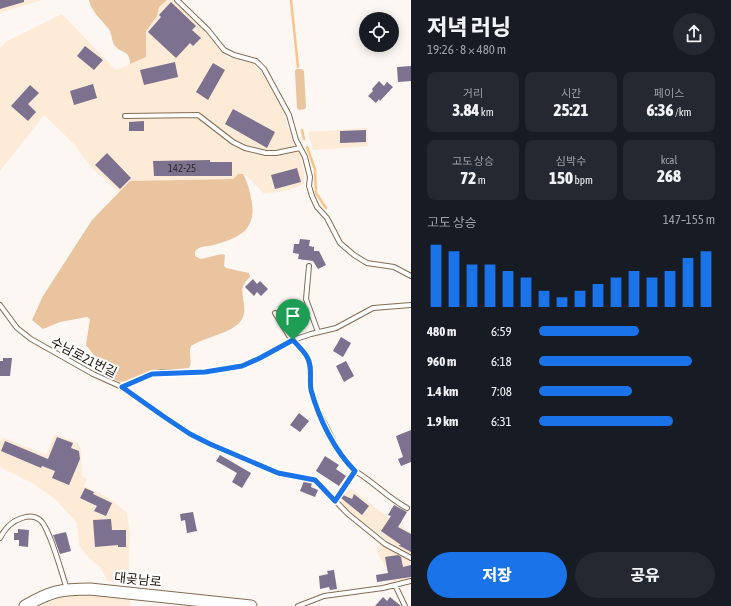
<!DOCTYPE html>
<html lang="ko">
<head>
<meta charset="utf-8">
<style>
  :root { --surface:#171b24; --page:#242831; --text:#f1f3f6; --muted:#9ea1a6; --accent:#1a73e8 }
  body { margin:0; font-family:"Asap Condensed","Noto Sans KR",sans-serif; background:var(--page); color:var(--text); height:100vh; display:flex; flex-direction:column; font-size:15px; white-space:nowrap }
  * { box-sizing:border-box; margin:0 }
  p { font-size:13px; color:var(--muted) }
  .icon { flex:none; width:22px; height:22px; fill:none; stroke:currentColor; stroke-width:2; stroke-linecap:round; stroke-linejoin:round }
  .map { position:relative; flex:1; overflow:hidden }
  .drawer { display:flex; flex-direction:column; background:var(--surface); width:320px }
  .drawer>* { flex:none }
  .tools { position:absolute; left:359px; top:12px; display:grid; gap:8px }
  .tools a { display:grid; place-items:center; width:40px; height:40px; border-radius:50%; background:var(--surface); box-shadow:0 2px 10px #0003; font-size:20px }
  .pin { position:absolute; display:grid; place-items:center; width:34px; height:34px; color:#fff; margin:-41px -17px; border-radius:50% 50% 50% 0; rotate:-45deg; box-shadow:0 0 4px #0007 }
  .pin .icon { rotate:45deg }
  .round { display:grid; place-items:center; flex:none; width:42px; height:42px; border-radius:21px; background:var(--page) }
  .head { display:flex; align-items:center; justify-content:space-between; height:68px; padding:0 16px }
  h1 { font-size:22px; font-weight:800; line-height:30px }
  .metrics { display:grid; grid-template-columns:repeat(3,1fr); gap:6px; height:68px; padding:4px 16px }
  .metrics div { display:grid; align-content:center; border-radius:8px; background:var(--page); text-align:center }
  .metrics b { font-size:17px; font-weight:800 }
  .metrics small { font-size:11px; font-weight:400 }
  .metrics p { font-size:11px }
  .chart { height:112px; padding:8px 16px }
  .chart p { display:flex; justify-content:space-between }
  .chart svg { width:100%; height:72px; margin-top:4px; stroke:var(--accent); stroke-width:6 }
  .button { display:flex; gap:8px; margin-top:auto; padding:8px 16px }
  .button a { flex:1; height:46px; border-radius:24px; background:var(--accent); color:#fff; font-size:16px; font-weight:800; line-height:46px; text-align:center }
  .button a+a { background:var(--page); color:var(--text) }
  ul { padding:0 16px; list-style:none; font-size:13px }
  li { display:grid; grid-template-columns:64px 48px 1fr; align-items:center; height:30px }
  li i { height:10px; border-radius:5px; background:var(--accent) }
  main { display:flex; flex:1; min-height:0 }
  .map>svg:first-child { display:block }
</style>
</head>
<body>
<main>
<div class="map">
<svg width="411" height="606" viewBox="0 0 411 606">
  <rect width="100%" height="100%" fill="#fcf7f2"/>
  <!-- built -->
  <path fill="#feebd7" d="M0,0H42L0,13Z
    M167,0H172L192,17L227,57L253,64L263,74L282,108L292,139L300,155L304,174V184L289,190L264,194L249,178L243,174H238L233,179L130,181L120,193L91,167L74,144L44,115L0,171V48L7,41L62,14L116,70L146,57V31L157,16L159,7Z
    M367,128L368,146L313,150L308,132Z
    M55,434L78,443L81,449L82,476L87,479L84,486L109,498L127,513L130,534L128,583L108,581L100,567L89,558L79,545L77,523L55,499L32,483L0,467V440L5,438L46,455Z
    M351,489L381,512L411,533V555L385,539L350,512L341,503L342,499L348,490Z
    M381,544L411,562V578L391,582L387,570L377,552L378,547Z
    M73,595H101L131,598L130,606H41L61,597Z"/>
  <!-- green -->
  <path fill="#e9c49e" d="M89,0H167L159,7L157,16L146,31V57L130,64C130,50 122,54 115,46C112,42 112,36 110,31C103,20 92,14 89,0Z
    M296,69H302L304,71L306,107L305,109L299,110L297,108L295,71Z
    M238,174H243C248,183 250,192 252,203C256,231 238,238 214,245C207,247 199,245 195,252V256L201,259L222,254L225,255L224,266L226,268L249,273L250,277C248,279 245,282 244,284C238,295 251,311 239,323C228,334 205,337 191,346C188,353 193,361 189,368L149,372L126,381L120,382L109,377L101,364L86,345L90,319L87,317L60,322L43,329L32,320L43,296L92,220L130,181L233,179Z"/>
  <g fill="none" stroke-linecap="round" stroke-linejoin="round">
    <!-- stream -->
    <path stroke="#fac58a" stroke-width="2.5" d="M291,0L298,67
      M302,130L304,139
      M307,147L315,169L316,193L326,208"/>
  </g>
  <!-- building -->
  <path fill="#7c718e" d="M0,0H24V2L0,9Z
    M171,2L196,26L192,30L201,38L193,46L190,43L176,58L148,32L161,17L159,15Z
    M85,46L103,60L94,70L77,56Z
    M175,62L178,77L144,85L140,70Z
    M213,63L225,70L208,100L196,92Z
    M411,66V81L398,82L397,67Z
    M379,81L384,86L387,82L393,87L380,101L379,99L376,103L368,96L373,91L372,89Z
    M93,84L97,98L74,105L70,91Z
    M30,85L39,93L28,104L36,112L28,121L11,106Z
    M233,109L275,132L267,148L225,124Z
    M144,121V131H129V122Z
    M366,130V142L340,143V131Z
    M107,153L131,178L120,189L95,165Z
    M210,160V162H232V176H154L153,161Z
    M297,168L301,182L275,189L271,175Z
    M300,239L310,240L309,246L314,247V251H319L326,265L318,269L313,261L298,259L299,254L293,253L294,244H299Z
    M253,279L257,284L260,281L268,289L261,296L257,292L254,296L245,287Z
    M341,337L351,343L343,357L333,351Z
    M3,358H12L10,376H0V361H3Z
    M346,361L354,376L344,382L336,366Z
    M299,413L309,421L300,432L290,425Z
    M411,430V462L401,466L398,459L403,457L396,436Z
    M57,437L73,443L71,448L79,451L80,459L69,485L52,478L55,471L42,466L41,468L1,451L5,441L48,459Z
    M220,455L251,473L242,488L232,482L237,473L216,461Z
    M325,456L339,465L336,469L346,476L339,486L316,471Z
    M304,481L312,483L311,487L318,490L315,497L300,491Z
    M85,488L94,492L93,494L112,503L106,516L94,511L97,506L80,498Z
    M354,494L369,506L362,515L341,498L343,495L352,499Z
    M394,505L407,512L398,527L411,534V552L398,545H401L381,531L391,516L388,515Z
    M193,512L197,531L187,533L185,520L181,521L180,514Z
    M111,519L112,530H126V547H118V545L95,547L93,520Z
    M18,529L29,530L28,547L19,546V540H14V533H18Z
    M66,532L71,551L60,554L53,535Z
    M398,555L401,557L403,567L411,565V577L377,582L376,575L388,573L385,557Z
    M334,570L337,589L330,590L329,587L320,589L319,576L328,574L327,571Z
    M383,597L387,601L390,597L401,606H375Z"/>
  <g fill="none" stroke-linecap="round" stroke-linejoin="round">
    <!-- lane casing -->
    <g stroke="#826c54" stroke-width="6">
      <path id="lane" d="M177,0L208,30L224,50L234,55L256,61L264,69L289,115L296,140L305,157L310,177L309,186L312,196L317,207L327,218L340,243L354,255L367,263L394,267L411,276
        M125,116L198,115L233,142L245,148L266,153H276L300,148
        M309,266L306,299L318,332
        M0,305L17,328L31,339L93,374L122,387L190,434L246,460L278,473L315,480L348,514L385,544L411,558
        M275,313L289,336L307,356L309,363L311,390L317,408L339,452L355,471L335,501
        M122,387L152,374L162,372H205L242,366L260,359L293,340L311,334L336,328L373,308L411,305
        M355,471C374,482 388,498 407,508
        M0,538C5,528 12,521 22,518C28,516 35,516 40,520C50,528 62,575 67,589
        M395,585L405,606
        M298,606L324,596L383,588L411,581"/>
    </g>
    <!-- secondary casing -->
    <g stroke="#826c54" stroke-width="13">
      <path id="secondary" d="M25,606C51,591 61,589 90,589L251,606"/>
    </g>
    <!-- lane -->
    <use href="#lane" stroke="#fff" stroke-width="4"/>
    <!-- secondary -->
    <use href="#secondary" stroke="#fff" stroke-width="11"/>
  </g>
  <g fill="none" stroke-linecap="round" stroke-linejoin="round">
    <!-- route casing -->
    <g stroke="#fff" stroke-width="8">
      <path id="route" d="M293,340C297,345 304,351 307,357C313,366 309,380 311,390C319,419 334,450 355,471L335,501L315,480L278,473L210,444L190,434L163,416L122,387L152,374L205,372L242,366L260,358Z"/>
    </g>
    <!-- route -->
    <use href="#route" stroke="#1a73e8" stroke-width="5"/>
  </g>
  <g text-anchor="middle" stroke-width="4" stroke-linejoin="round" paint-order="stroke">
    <!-- number labels -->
    <g font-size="11" fill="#352b2c">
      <text x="182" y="172">142-25</text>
    </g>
    <!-- street labels -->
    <g font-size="13" fill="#1d140b" stroke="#fff">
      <text transform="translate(84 357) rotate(27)" y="5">수남로21번길</text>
      <text transform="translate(138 579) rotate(6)" y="5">대곶남로</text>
    </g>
  </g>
</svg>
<div class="tools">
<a><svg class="icon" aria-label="locate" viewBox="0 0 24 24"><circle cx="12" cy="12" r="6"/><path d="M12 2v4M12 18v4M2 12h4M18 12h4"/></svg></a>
</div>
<div class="pin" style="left:293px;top:340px;background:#1e9e55"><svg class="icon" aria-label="arrive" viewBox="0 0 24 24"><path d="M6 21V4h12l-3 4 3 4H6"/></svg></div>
</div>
<section class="drawer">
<div class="head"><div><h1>저녁 러닝</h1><p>19:26 · 8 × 480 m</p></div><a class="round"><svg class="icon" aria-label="share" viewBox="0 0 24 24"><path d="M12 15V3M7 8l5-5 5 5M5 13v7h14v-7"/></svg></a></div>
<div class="metrics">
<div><p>거리</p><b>3.84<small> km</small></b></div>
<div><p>시간</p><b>25:21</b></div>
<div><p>페이스</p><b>6:36<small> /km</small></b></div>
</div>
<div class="metrics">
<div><p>고도 상승</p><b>72<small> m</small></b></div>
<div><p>심박수</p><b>150<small> bpm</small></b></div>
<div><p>kcal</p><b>268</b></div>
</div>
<div class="chart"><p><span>고도 상승</span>147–155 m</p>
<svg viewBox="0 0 160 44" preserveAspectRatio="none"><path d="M5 44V6M15 44V10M25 44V18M35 44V18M45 44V22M55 44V26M65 44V34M75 44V38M85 44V34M95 44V30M105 44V26M115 44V22M125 44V26M135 44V22M145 44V14M155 44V10"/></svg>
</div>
<ul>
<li><b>480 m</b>6:59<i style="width:57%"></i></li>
<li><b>960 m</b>6:18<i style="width:87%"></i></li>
<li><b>1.4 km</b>7:08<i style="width:53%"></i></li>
<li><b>1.9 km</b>6:31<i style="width:76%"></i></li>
</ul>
<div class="button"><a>저장</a><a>공유</a></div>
</section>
</main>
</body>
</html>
